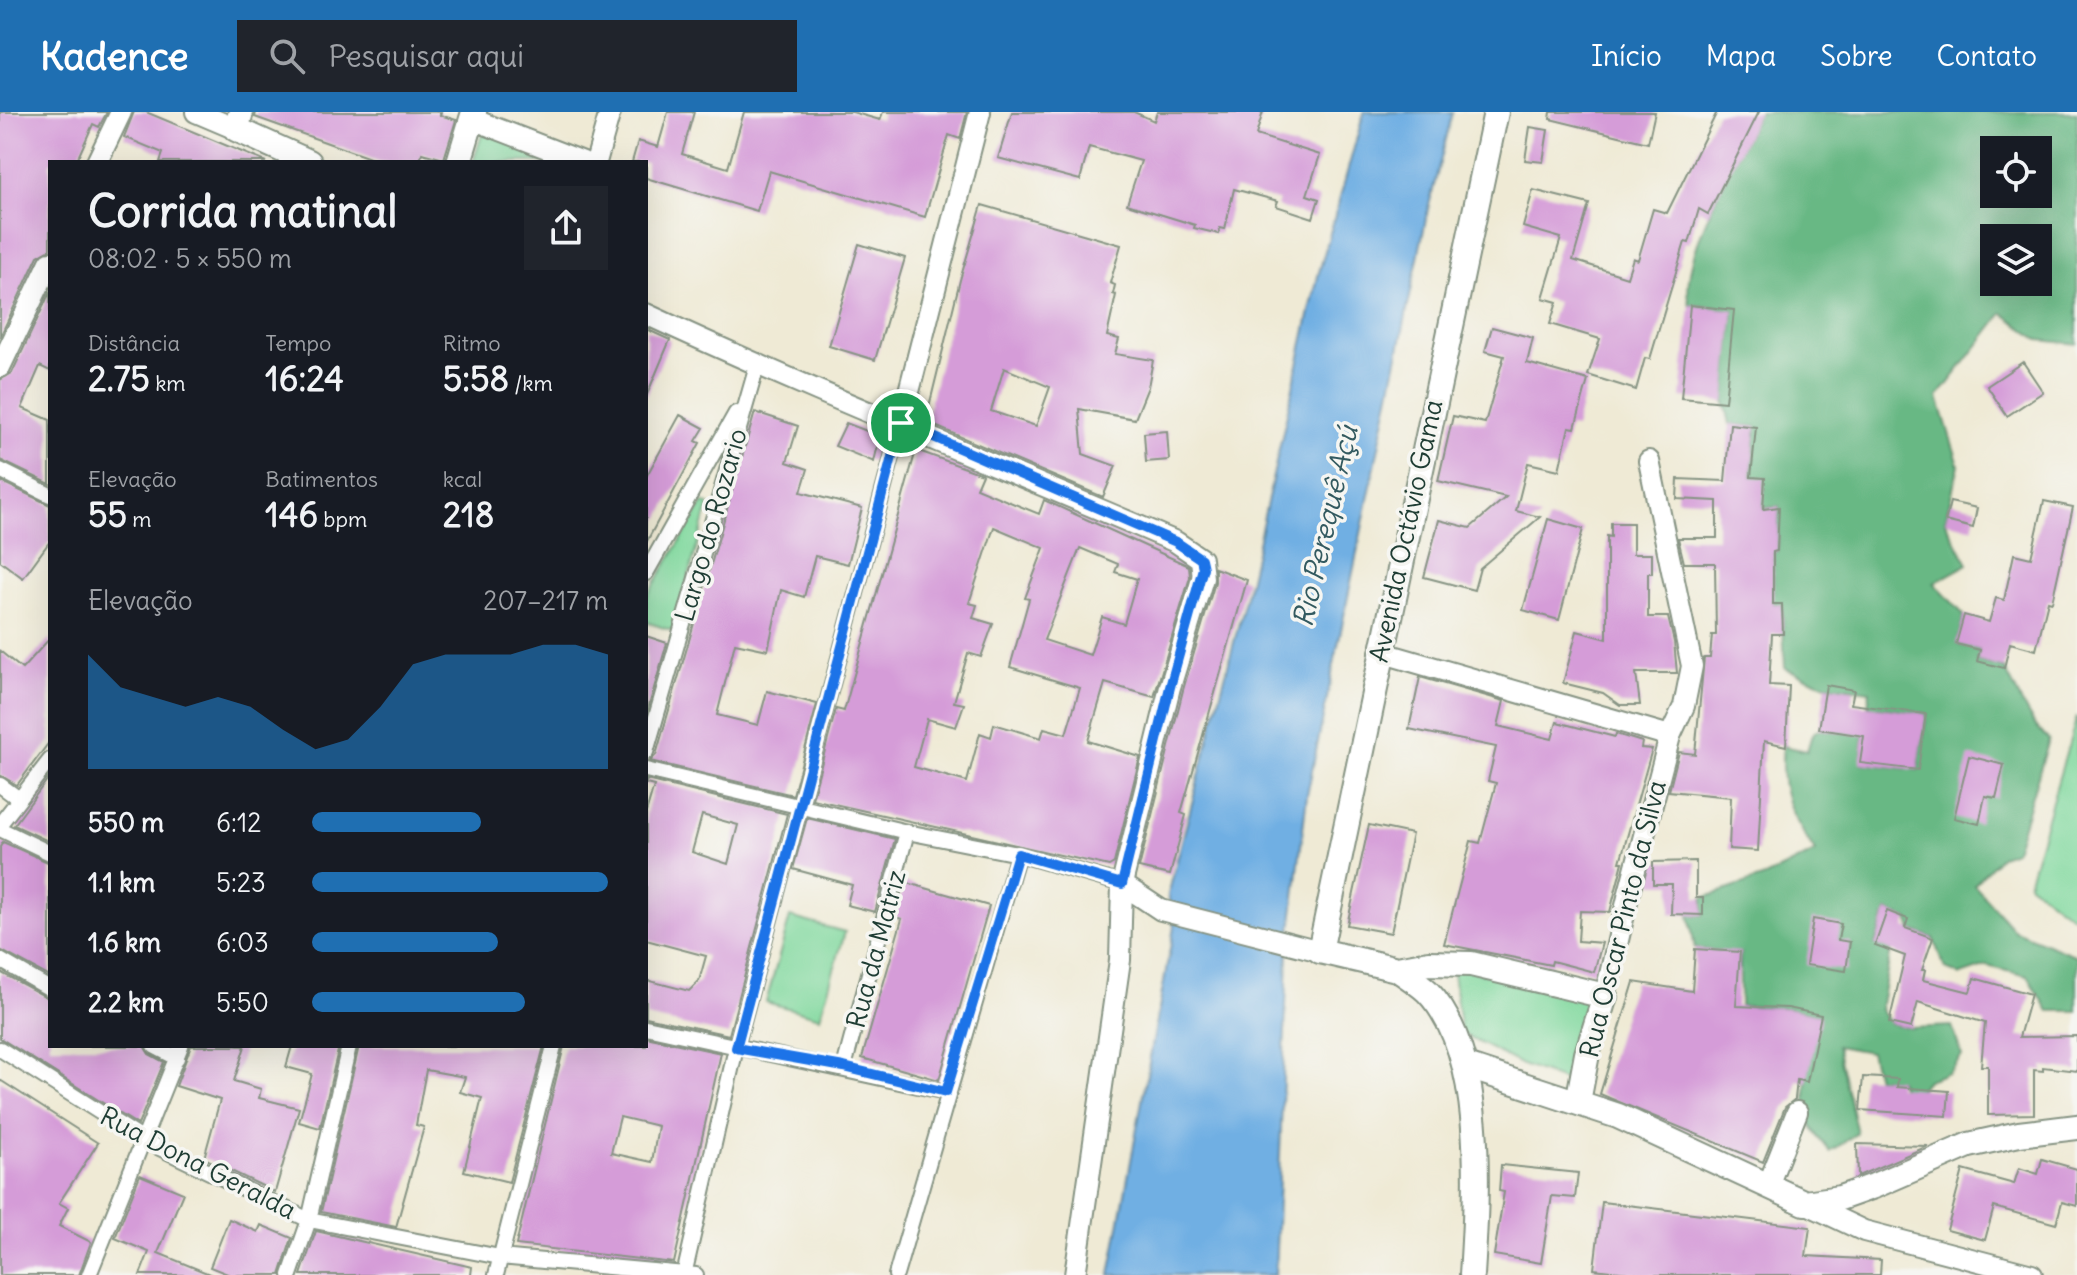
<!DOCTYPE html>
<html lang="pt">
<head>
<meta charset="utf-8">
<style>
  :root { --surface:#171b24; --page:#20242c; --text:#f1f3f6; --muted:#9ea1a6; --accent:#1f6fb2 }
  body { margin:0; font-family:Delius,sans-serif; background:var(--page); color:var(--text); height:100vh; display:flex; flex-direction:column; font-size:30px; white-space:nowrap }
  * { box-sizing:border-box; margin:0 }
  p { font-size:26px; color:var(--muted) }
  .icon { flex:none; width:44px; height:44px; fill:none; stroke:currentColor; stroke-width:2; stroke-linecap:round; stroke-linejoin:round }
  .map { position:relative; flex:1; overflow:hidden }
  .panel { position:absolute; left:48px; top:48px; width:600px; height:888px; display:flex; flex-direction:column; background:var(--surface); border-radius:0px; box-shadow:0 8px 32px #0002 }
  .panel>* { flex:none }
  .buttons { position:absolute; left:1980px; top:24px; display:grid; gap:16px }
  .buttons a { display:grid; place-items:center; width:72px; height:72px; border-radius:0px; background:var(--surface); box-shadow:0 8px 32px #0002; font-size:40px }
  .pin { position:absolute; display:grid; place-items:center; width:68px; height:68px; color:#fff; margin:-34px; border:4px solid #fff; border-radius:50%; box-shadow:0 2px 8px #0007 }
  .round { display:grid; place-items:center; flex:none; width:84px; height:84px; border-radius:0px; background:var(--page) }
  .summary { display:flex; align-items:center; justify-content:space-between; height:136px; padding:0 40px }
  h1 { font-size:44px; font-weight:700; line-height:60px }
  .stats { display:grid; grid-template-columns:repeat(3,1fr); gap:12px; height:136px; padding:8px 40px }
  .stats div { display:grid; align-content:center }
  .stats b { font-size:34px; font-weight:700 }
  .stats small { font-size:22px; font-weight:400 }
  .stats p { font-size:22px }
  .chart { height:224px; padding:16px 40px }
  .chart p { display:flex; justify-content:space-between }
  .chart svg { width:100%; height:144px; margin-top:8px; fill:var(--accent); opacity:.7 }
  ul { padding:0 40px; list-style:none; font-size:26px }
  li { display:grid; grid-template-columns:128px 96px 1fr; align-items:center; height:60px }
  li i { height:20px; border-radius:10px; background:var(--accent) }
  header { display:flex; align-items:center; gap:48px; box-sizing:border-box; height:112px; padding:0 40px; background:var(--accent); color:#fff }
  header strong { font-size:38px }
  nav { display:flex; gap:44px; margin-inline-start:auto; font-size:28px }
  .search { width:560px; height:72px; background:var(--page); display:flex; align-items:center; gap:20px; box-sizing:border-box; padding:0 28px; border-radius:0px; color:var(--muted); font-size:30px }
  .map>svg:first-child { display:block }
</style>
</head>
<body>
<header>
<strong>Kadence</strong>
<div class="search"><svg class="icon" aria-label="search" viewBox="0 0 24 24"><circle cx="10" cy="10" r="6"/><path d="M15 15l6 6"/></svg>Pesquisar aqui</div>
<nav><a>Início</a><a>Mapa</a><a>Sobre</a><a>Contato</a></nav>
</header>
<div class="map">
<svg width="2077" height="1163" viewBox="0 0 2077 1163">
  <rect width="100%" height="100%" fill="#f6f6f2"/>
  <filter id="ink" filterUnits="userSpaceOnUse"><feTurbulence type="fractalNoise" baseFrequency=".0125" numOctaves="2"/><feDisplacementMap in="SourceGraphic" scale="16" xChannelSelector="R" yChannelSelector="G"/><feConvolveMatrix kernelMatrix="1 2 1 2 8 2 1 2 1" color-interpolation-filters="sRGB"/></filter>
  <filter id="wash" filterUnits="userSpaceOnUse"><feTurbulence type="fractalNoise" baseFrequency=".006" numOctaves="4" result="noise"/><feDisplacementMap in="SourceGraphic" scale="32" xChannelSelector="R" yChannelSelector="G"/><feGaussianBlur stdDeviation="1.8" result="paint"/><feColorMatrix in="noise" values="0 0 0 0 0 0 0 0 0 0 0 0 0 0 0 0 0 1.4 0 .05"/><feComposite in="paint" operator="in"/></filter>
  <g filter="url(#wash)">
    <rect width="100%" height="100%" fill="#efead5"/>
    <!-- green -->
    <path fill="#80d89d" stroke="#508a68" stroke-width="2" d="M483,19L571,50H473Z
      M703,391L709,392L673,519L646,510V486Z
      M2077,604V808L2028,771Z
      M790,805L845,820L820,905L766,890Z
      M1452,854L1586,888L1590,895L1576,973L1522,953L1461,921Z"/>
    <!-- forest -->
    <path fill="#68b884" stroke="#447a5c" stroke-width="2" fill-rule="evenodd" d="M1759,0H2077V232L2039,228L2003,201L1938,285L1959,353L1945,409L1968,452L1934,471L1964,503L1957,532L1980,538L1977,549L2004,556C2020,583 2026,608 2049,628L2015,739L2000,744L1974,773L2015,819L2077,844V899H2049L2028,864L1987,854L1961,863L1945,857L1933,826L1912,818L1908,807L1887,799L1875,832L1891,838L1880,897L1890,911L1911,916L1952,914L1962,944L1948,961L1927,968L1914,983L1904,985L1898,968L1877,966L1870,940L1837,934L1857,1021L1830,1040C1825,1032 1816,1024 1812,1015C1797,982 1814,936 1820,903L1788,896L1740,894V841L1695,837L1689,803H1703V786L1765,765L1815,740C1791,701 1778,681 1783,634L1807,639L1812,622L1819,617L1864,623L1861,651L1918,658L1926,602L1868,594L1870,579L1826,573L1785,556L1782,492H1773V440L1777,439L1779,395L1765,396L1752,366L1756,315L1730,312L1725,290L1734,198L1690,193C1677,147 1738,43 1759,0ZM1994,38H2038V82H1994ZM1994,126H2038V170H1994Z"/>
    <!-- water -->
    <path fill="#70afe3" stroke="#48768c" stroke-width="2" d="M1364,0H1453L1428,97L1307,683L1288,844L1275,1163H1110L1174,815L1168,783L1246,484L1318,164Z"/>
    <g id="blocks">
      <!-- building -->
      <path fill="#d59cd8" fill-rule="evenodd" d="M0,0H107L99,15L93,12L76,50H50V137L38,144L0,225Z
        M134,0H146L266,50H160L163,41L124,25Z
        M256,0H441L440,3L456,8L444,47L422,41L420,50H381L255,5Z
        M668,0H694L682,42L728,56L744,0H852L880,8L883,0H967L960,27L949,23L925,105L769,59L757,99L646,66V50H632L638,29L658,35Z
        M1012,0H1134L1154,9L1157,0H1263L1256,23L1320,43L1307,83L1319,87L1313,106L1276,94L1278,89L1234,77L1225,117L1220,116L1219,122L1194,116L1195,113L1127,92L1141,49L1089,35L1080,68L998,46Z
        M1551,0H1655L1648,31L1550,7Z
        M1717,0H1759L1708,102L1699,97L1689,131L1685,130L1650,247L1645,246L1636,278L1588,263L1600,227L1550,212L1557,190L1543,186L1561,126L1523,115L1533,78L1589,92L1573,148L1627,165L1633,146L1638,148L1653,97L1667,101Z
        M1530,15L1548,18L1543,50L1525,48Z
        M982,93L1121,133L1110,171L1115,173L1113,182L1116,183L1107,224L1119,227L1115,242L1153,248L1148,275L1135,307L1079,297L1083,342L1116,354L1103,385L928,311L926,307L960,168ZM1004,256L1050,275L1036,314L991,299Z
        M859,132L905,146L875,248L829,234Z
        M50,180V259L40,254L22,296L50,308V372L0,348V268L12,261Z
        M1690,193L1734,198L1725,290L1681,286Z
        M1492,215L1533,226L1527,251L1588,268L1575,316L1569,315L1559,358L1528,351L1516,399L1540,405L1480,456L1474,478L1424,465L1439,408L1470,416L1506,385L1438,369L1453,304L1485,311L1504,244L1485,239Z
        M646,217L670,228L646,285Z
        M2023,250L2043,280L2007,304L1987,274Z
        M755,300L798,314L787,350L808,357L801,380L862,396L848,452L815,444L804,485L781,478L768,538L735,531L717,603L758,613L767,579L817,592L793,683L650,649L656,643Z
        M680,303L704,316L696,329L700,331L646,431V365Z
        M846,311L880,324L874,350L835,334Z
        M1730,312L1756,315L1751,365L1765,366L1763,397L1779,395L1777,439L1773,440V492H1782L1783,522H1772L1769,573L1789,574L1786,634L1764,629L1758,739L1729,737L1731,685L1669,679L1679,640L1695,642L1704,546H1710L1712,523H1716L1715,451H1684L1678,426H1717V389L1677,387L1678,367L1725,369Z
        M1167,319L1169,348L1146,350L1144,321Z
        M916,338L982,362L976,376L1039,402L1044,388L1189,454L1190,465L1154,585L1105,571L1088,629L1140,645L1114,751L1109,754L812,687L836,597L844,599ZM994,415L1044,436L1025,486L1029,487L1010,555L1080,576L1066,622L1044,616L1041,626L994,612L991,625L980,621L967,670L914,655L927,607L956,615L964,592L954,590L968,541L981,545L993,512L973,506L977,493L969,491ZM1080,436L1118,452L1115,460L1137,467L1124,512L1102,505L1090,543L1044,528Z
        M0,369L50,393V429L23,466L0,449Z
        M2044,389L2073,395L2052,490L2048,489L2036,538L2010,531L2004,556L1977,549L1980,538L1956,532L1964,503L1989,510L1996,486L2004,488L2014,442L2031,446Z
        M1950,390L1977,396L1973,416L1945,409Z
        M1548,407L1583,417L1559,508L1523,498Z
        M1611,411H1633V442H1652V461H1648V505H1668L1674,530L1677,561H1636L1640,593H1620L1603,581L1563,571L1577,519L1607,527V424L1611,425Z
        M1215,456L1247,468L1181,701L1186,703L1170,763L1139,756L1183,578L1215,470Z
        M646,524L667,531L646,604Z
        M50,526V629L17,673L0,663V539L22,557Z
        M1420,565L1504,589L1498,614L1552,627L1557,610L1615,625L1616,622L1642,630L1641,636L1652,637L1620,750H1623L1610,800L1580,799L1578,829L1602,831L1594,860L1552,849L1551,853L1444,832L1471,729L1480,731L1496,671L1488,669L1496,635L1409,617Z
        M1826,573L1854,578L1851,592L1926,602L1918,658L1860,651L1864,624L1819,617Z
        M1969,644L2004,653L1996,686L1985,684L1979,712L1954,706Z
        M50,664V730L14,713Z
        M646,668L787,702L729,923L646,905V868L689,879L699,869L706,844L646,828V701L654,674L646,672ZM702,703L738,713L728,752L692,740Z
        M807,706L895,727L875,800L847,793L852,773L793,757Z
        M1369,713L1412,722L1391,821L1347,813Z
        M3,730L50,751V865L0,838V735Z
        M1696,749V786H1703V803L1671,802L1672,772H1653V750Z
        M904,770L989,794L939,968L862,946L902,807L895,805Z
        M1887,799L1908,807L1905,816L1933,826L1922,858H1925L1923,868L1970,880L1974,866L2031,882L2019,925L2077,924V959L2043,955V959L2034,958V1002L1988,1003V954H1981L1985,911L1918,890L1911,916L1889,911L1905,844L1875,833Z
        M1813,807L1841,812L1838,828L1850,830L1846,859L1806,853Z
        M1695,837L1740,840L1736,894L1788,896L1821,903L1807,970L1797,968L1795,987L1785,995L1763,1050L1600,982L1634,870L1692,879Z
        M0,860L50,887V934H144L149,942L164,950L138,1013L0,926Z
        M646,925L721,941L674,1151L516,1133L564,934H646ZM620,1005L658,1014L652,1050L611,1041Z
        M191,934H245L234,969L261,977L259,986L299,996L275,1080L204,1046L220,988L176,974Z
        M292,934H339L320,1016L299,1010L312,962L286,955Z
        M359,934H544L509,1070L464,1059L482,986L460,980L465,965L426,958L416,1013L424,1015L396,1115L321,1100Z
        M1863,965L1898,967L1897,975L1949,979L1947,1004L1860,998Z
        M0,968L98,1031L59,1091L68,1096L59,1114L91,1130L79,1163H0Z
        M1857,1032L1928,1034L1858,1064Z
        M2042,1047L2077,1057V1094L2062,1090L2056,1112L1994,1095L1985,1128L1947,1118L1963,1058L2014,1072L2019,1056L2038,1062Z
        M1501,1053L1578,1061L1575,1086L1552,1084L1541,1151L1494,1143L1504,1080L1499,1079Z
        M140,1063L183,1081L158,1141L212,1163H140L149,1140L115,1126Z
        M1602,1090L1810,1115L1806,1144L1881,1148L1880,1163H1645L1594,1157Z
        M229,1107L258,1120L261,1113L292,1126L280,1163H230L210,1155Z
        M316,1119L472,1155L471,1163H301Z"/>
    </g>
  </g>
  <g filter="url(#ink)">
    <use href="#blocks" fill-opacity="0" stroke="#879484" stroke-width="2"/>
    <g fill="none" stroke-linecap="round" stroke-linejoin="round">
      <!-- pedestrian casing -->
      <g stroke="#879484" stroke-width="18">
        <path id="pedestrian" d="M0,358L50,383
          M646,461L736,301
          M646,640L757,254
          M646,658L907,720L1018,742L1122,772
          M0,673L19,687
          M0,712L50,648
          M0,717L50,741
          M0,848L50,877
          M646,915L946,980
          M154,934L177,946
          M0,937L145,1029L309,1108L500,1145L696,1163
          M844,955L907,720
          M89,1163L181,934
          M290,1163L309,1108L349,934
          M496,1163L554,934
          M684,1163L736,936L901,311
          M896,1163L1018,742"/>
      </g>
      <!-- minor casing -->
      <g stroke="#879484" stroke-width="24">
        <path id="minor" d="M196,0L236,17
          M472,7L583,50
          M97,50L121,0
          M596,50L610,0
          M646,202C820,283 1000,354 1176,430L1201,447L1203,466L1170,575L1122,772L1120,848L1075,1163
          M0,255L50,150
          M901,311L980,0
          M1380,540L1670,624
          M1122,772L1161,798L1320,839
          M1605,884L1629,781L1670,624L1684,594L1692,554L1649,349
          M1769,1071L1797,1000
          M1805,1091L1864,1119L2032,1163"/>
      </g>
      <!-- tertiary casing -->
      <g stroke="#879484" stroke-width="28">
        <path id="tertiary" d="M241,0L236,17L309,50
          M1496,0L1320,839L1397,857L1429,851L1471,852L1605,884L1587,942L1578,990
          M459,50L474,0
          M1397,857C1407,864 1418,871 1427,879C1487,941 1477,1083 1472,1163
          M1466,954L1618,1004L1805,1091L1840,1086L1874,1074L1969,1033L2019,1022L2077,1015"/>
      </g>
      <!-- pedestrian -->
      <use href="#pedestrian" stroke="#fff" stroke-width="14"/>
      <!-- minor -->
      <use href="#minor" stroke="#fff" stroke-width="20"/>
      <!-- tertiary -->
      <use href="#tertiary" stroke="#fff" stroke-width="24"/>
    </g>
  </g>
  <g fill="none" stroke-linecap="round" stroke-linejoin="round" filter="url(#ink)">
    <!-- route casing -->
    <g stroke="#fff" stroke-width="16">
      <path id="route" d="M901,311L1176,430L1201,447L1203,456L1170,575L1122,772L1018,742L946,980L844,955L736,936Z"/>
    </g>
    <!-- route -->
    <use href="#route" stroke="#1a73e8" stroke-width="10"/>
  </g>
  <g text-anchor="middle" stroke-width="7" stroke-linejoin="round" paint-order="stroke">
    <!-- street labels -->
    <g font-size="26" fill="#1f3d34" stroke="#f6f6f2">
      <text transform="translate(711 413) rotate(-74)" y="9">Largo do Rozario</text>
      <text transform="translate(1406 419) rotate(-78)" y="9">Avenida Octávio Gama</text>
      <text transform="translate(1623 807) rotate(-76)" y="9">Rua Oscar Pinto da Silva</text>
      <text transform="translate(876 837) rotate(-75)" y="9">Rua da Matriz</text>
      <text transform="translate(198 1051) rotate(27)" y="9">Rua Dona Geralda</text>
    </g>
    <!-- water labels -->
    <g font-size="28" font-style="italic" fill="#335a60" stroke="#f6f6f2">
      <text transform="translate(1325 414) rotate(-77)" y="10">Rio Perequê Açú</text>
    </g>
  </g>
</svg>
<div class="buttons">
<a><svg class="icon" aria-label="locate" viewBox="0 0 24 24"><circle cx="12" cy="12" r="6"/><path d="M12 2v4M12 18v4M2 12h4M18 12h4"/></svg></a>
<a><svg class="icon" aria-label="layers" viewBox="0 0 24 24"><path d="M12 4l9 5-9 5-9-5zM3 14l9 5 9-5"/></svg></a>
</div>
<div class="pin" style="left:901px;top:311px;background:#1e9e55"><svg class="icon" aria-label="arrive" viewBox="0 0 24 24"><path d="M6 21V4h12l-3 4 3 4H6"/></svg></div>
<section class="panel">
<div class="summary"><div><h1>Corrida matinal</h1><p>08:02 · 5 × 550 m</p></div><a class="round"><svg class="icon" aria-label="share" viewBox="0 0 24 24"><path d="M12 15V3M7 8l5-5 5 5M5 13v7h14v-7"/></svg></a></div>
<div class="stats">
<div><p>Distância</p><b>2.75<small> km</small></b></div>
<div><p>Tempo</p><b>16:24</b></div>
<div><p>Ritmo</p><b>5:58<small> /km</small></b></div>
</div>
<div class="stats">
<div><p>Elevação</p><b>55<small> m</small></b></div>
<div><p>Batimentos</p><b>146<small> bpm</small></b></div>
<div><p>kcal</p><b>218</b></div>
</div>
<div class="chart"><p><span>Elevação</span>207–217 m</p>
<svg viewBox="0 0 160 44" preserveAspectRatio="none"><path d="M0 44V9L10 19L20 22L30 25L40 22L50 25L60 32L70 38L80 35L90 25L100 12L110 9L120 9L130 9L140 6L150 6L160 9V44z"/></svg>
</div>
<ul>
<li><b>550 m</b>6:12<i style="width:57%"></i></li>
<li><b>1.1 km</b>5:23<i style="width:100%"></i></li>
<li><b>1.6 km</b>6:03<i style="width:63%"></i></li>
<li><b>2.2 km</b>5:50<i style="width:72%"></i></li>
</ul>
</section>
</div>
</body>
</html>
